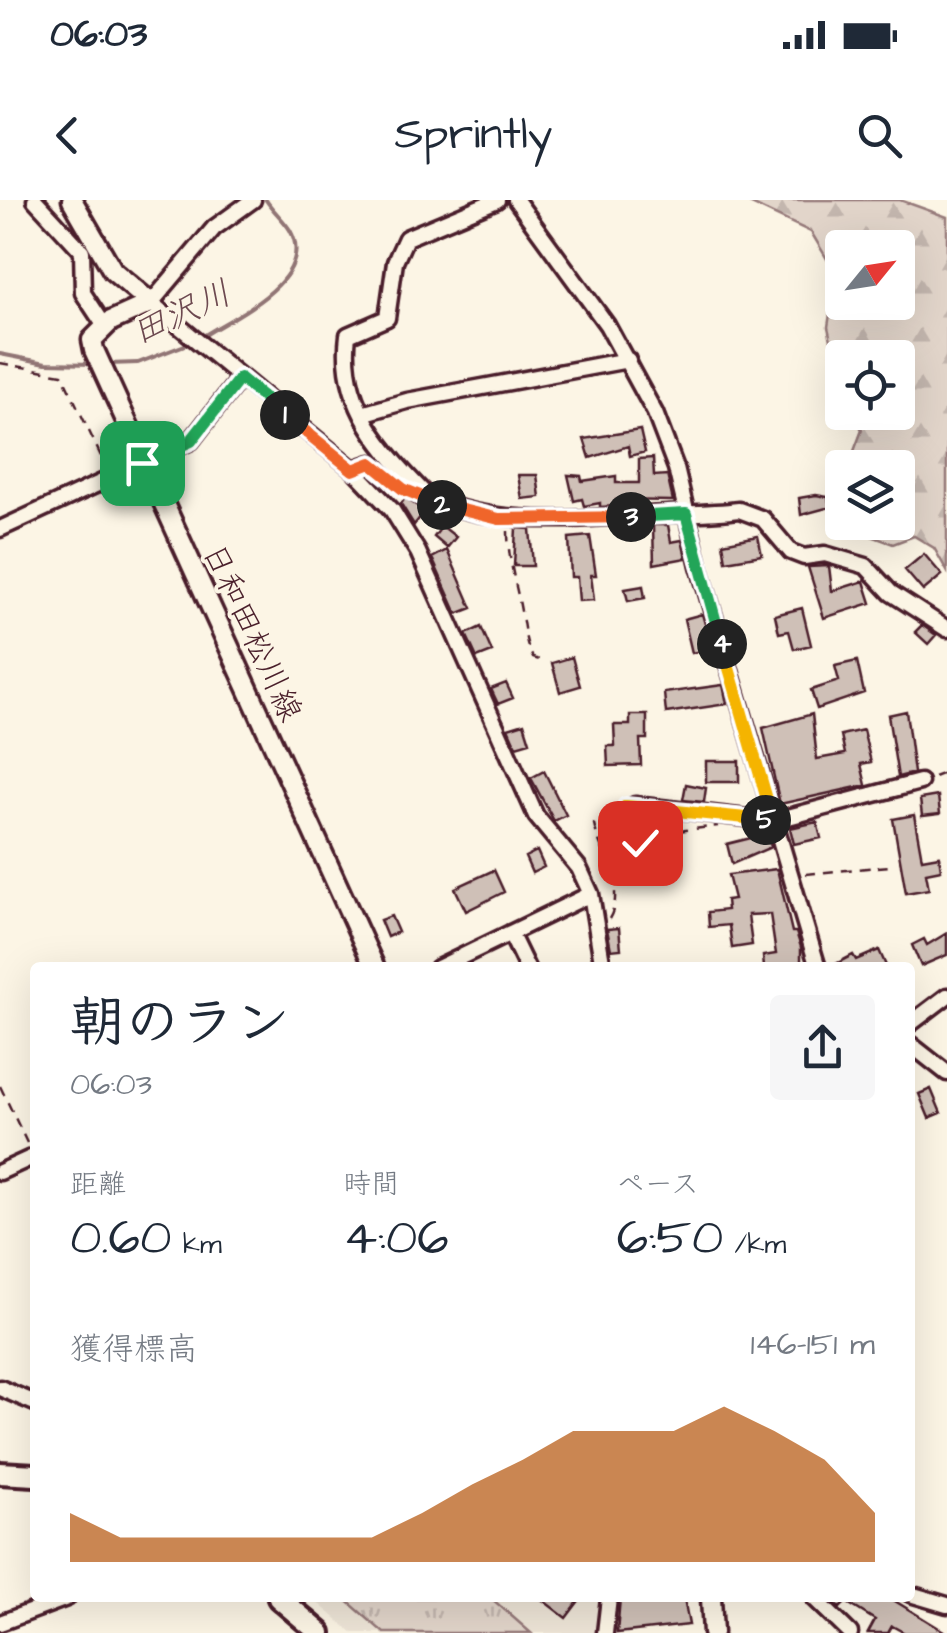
<!DOCTYPE html>
<html lang="ja">
<head>
<meta charset="utf-8">
<style>
  :root { --surface:#fff; --page:#f6f6f7; --text:#1f2937; --muted:#747a83; --accent:#b45309 }
  body { margin:0; font-family:"Architects Daughter","Klee One",sans-serif; background:var(--page); color:var(--text); height:100vh; display:flex; flex-direction:column; font-size:38px; white-space:nowrap }
  * { box-sizing:border-box; margin:0 }
  p { font-size:32px; color:var(--muted) }
  .icon { flex:none; width:55px; height:55px; fill:none; stroke:currentColor; stroke-width:2; stroke-linecap:round; stroke-linejoin:round }
  .map { position:relative; flex:1; overflow:hidden }
  .panel { position:absolute; left:30px; top:762px; width:885px; height:640px; display:flex; flex-direction:column; background:var(--surface); border-radius:10px; box-shadow:0 10px 40px #0002 }
  .panel>* { flex:none }
  .needle { width:65px; rotate:60deg }
  .buttons { position:absolute; left:825px; top:30px; display:grid; gap:20px }
  .buttons a { display:grid; place-items:center; width:90px; height:90px; border-radius:10px; background:var(--surface); box-shadow:0 10px 40px #0002; font-size:50px }
  .pin { position:absolute; display:grid; place-items:center; width:85px; height:85px; color:#fff; margin:-42px; border-radius:20px; box-shadow:0 5px 15px #0006 }
  .km { position:absolute; width:50px; height:50px; margin:-25px; border-radius:50%; background:#222; color:#fff; font-size:28px; line-height:50px; text-align:center }
  .round { display:grid; place-items:center; flex:none; width:105px; height:105px; border-radius:10px; background:var(--page) }
  .summary { display:flex; align-items:center; justify-content:space-between; height:170px; padding:0 40px }
  h1 { font-size:55px; font-weight:600; line-height:75px }
  .metrics { display:grid; grid-template-columns:repeat(3,1fr); gap:15px; height:170px; padding:10px 40px }
  .metrics div { display:grid; align-content:center }
  .metrics b { font-size:50px; font-weight:600 }
  .metrics small { font-size:28px; font-weight:400 }
  .metrics p { font-size:28px }
  .chart { height:280px; padding:20px 40px }
  .chart p { display:flex; justify-content:space-between }
  .chart svg { width:100%; height:180px; margin-top:10px; fill:var(--accent); opacity:.7 }
  .status { display:flex; justify-content:space-between; align-items:center; height:70px; padding:0 50px; background:var(--surface); direction:ltr }
  .status svg { height:28px; fill:currentColor }
  header { display:flex; justify-content:space-between; align-items:center; height:130px; padding:0 40px; background:var(--surface); font-size:45px; font-weight:600 }
  .map>svg:first-child { display:block }
</style>
</head>
<body>
<div class="status"><b>06:03</b><svg viewBox="0 0 49 12"><path d="M0 12V9h3v3zM5 12V6h3v6zM10 12V3h3v9zM15 12V0h3v12zM26 1h20v11H26zM47 4h2v5h-2z"/></svg></div>
<header><svg class="icon" aria-label="back" viewBox="0 0 24 24"><path d="M15 5l-7 7 7 7"/></svg>Sprintly<svg class="icon" aria-label="search" viewBox="0 0 24 24"><circle cx="10" cy="10" r="6"/><path d="M15 15l6 6"/></svg></header>
<div class="map">
<svg width="947" height="1433" viewBox="0 0 947 1433">
  <defs>
    <pattern id="grass-tufts" width="24" height="20" patternUnits="userSpaceOnUse" patternTransform="scale(2.5)"><rect width="24" height="20" fill="#e2d5ca"/><path d="M3 7l-1-3M5 7V3M7 7l1-3M15 17l-1-3M17 17v-4M19 17l1-3" fill="none" stroke="#c3b6ae"/></pattern>
    <pattern id="forest-firs" width="22" height="20" patternUnits="userSpaceOnUse" patternTransform="scale(2.5)"><rect width="22" height="20" fill="#e2d5ca"/><path d="M5 1l3.5 6h-7zM16 11l3.5 6h-7z" fill="#c3b6ae"/></pattern>
  </defs>
  <rect width="100%" height="100%" fill="#fcf5e5"/>
  <filter id="ink" filterUnits="userSpaceOnUse"><feTurbulence type="fractalNoise" baseFrequency=".01" numOctaves="2"/><feDisplacementMap in="SourceGraphic" scale="20" xChannelSelector="R" yChannelSelector="G"/><feConvolveMatrix kernelMatrix="1 2 1 2 8 2 1 2 1" color-interpolation-filters="sRGB"/></filter>
  <g filter="url(#ink)">
    <!-- built -->
    <path fill="#eee5d7" d="M312,1398H602L598,1433H353Z"/>
    <!-- grass -->
    <path fill="url(#grass-tufts)" stroke="#967a7a" stroke-width="2.5" d="M344,1398H491L531,1433H384Z"/>
    <!-- forest -->
    <path fill="url(#forest-firs)" stroke="#967a7a" stroke-width="2.5" fill-rule="evenodd" d="M743,0H900L947,17V371L934,348L914,336L893,344L866,334L860,323L898,322V268L848,267L862,230L854,213L898,212V158H842V188L828,127L836,74L811,32ZM842,48H898V102H842Z"/>
    <g fill="none" stroke-linecap="round" stroke-linejoin="round">
      <!-- stream -->
      <path stroke="#917474" stroke-width="4" d="M199,139C227,119 319,81 290,30C284,20 273,11 266,0
        M0,154L46,163L94,164
        M108,164L138,163L190,143"/>
    </g>
    <!-- building -->
    <path fill="#cfc0b7" stroke="#4a1f2b" stroke-width="2.5" d="M640,230L645,252L630,256L628,246L590,258L584,239Z
      M653,258L654,276L667,275L673,301L616,300V306L600,307V303L584,306L582,299L574,301L568,275L581,276L582,281L616,276V283H639V259Z
      M518,275H537L540,297L522,299Z
      M816,295L828,297L830,307L801,315L799,298Z
      M405,298L425,311L414,325L401,304Z
      M653,325H668L671,342L682,340L686,358L654,364Z
      M442,326L456,337L447,348L434,337Z
      M516,328L530,329L533,366H514Z
      M590,336L596,375H591L594,400L579,401L577,377H571L569,338Z
      M758,336L762,355L726,361L723,343Z
      M447,350L472,408L457,414L432,358Z
      M924,354L942,375L923,391L905,370Z
      M829,366L832,391L864,381L871,403L824,418L808,367Z
      M643,386L645,398L628,401L625,389Z
      M802,408L811,445L794,449L789,431L779,433L775,415Z
      M702,414L712,448L692,453L684,419Z
      M922,425L936,435L928,444L915,432Z
      M481,427L492,452L477,458L466,434Z
      M572,457L580,486L560,492L552,463Z
      M857,461L864,493L817,509L811,490L839,481L835,466Z
      M506,483L513,498L498,504L491,489Z
      M723,485L727,504L666,513L664,493Z
      M906,511L914,573L898,577L888,515Z
      M812,514L817,559L845,554L841,535L863,530L871,562L861,564L866,585L780,604L763,528Z
      M630,515H647V539H640L641,565L608,566L607,546H615L614,525H630Z
      M524,523L530,542L516,546L508,528Z
      M706,561H739V582H706Z
      M544,571L566,615L554,621L531,578Z
      M686,584L706,588L704,602L683,600Z
      M938,596L940,614L922,616L920,599Z
      M914,615L922,659L939,656L941,670L926,673L929,689L906,693L893,619Z
      M817,622L821,638L794,644L790,628Z
      M767,634L771,647L732,664L727,644Z
      M537,651L544,667L532,673L525,657Z
      M777,669L792,732H796L801,747V768H764L763,756L776,754L770,714L748,715L752,745L732,748L729,725L709,727L708,712L727,710L726,700L734,699L728,675Z
      M494,670L504,692L466,711L455,688Z
      M391,716L398,732L387,737L380,720Z
      M619,728L621,749L611,750L607,729Z
      M947,733V755L921,766L912,745L924,739L927,745Z
      M879,750L887,768H828L853,755L856,760Z
      M931,889L941,913L929,918L919,894Z
      M540,1398H581L566,1418Z
      M620,1398H684L689,1425L617,1433Z
      M829,1398H890L947,1433H905L892,1426L888,1433H868L875,1420L846,1402L840,1408Z"/>
    <g fill="none" stroke-linecap="round" stroke-linejoin="round">
      <!-- minor casing -->
      <g stroke="#4a1f2b" stroke-width="21">
        <path id="minor" d="M35,0L82,51L83,93L104,125
          M253,0L214,28L151,103L353,269L392,310L418,352L536,616L579,668L591,694L603,768
          M516,0L607,125L655,213L676,268L699,366L818,768
          M362,214L407,201L628,160
          M353,269L371,263C456,332 545,320 648,315C678,313 709,314 739,310L763,319L791,352L804,357L825,354L866,366L891,393L947,429
          M428,297C383,251 339,205 348,135L387,118L395,62L406,38L497,0
          M0,329L191,241L239,179
          M635,605L773,621L920,582
          M510,733L527,768
          M438,768L591,694
          M910,824L947,796
          M910,844L947,873
          M0,972L35,956
          M0,1188L35,1203
          M910,1394L947,1405
          M814,1398L850,1433
          M0,1423L67,1398
          M605,1433L609,1398"/>
      </g>
      <!-- major casing -->
      <g stroke="#4a1f2b" stroke-width="25">
        <path id="major" d="M72,0L113,71L151,103L111,121L92,140L94,150L375,768
          M711,1398L713,1433"/>
      </g>
      <!-- highway casing -->
      <g stroke="#4a1f2b" stroke-width="28">
        <path id="highway" d="M0,1273L35,1275
          M279,1398L320,1433"/>
      </g>
      <!-- path -->
      <path stroke="#4a1f2b" stroke-width="2.5" stroke-dasharray="10 8" stroke-linecap="butt" d="M0,163L62,174L106,267
        M508,331C508,361 516,382 521,411C525,429 524,441 533,458L546,462
        M934,577L947,572
        M678,631L718,626
        M806,674L889,666
        M609,719C627,689 600,653 594,624L600,620L641,666L644,657L626,616
        M0,886L27,943"/>
      <!-- minor -->
      <use href="#minor" stroke="#fcf5e5" stroke-width="14"/>
      <!-- major -->
      <use href="#major" stroke="#fcf5e5" stroke-width="18"/>
      <!-- highway -->
      <use href="#highway" stroke="#fcf5e5" stroke-width="20"/>
    </g>
  </g>
  <g fill="none" stroke-linecap="round" stroke-linejoin="round" filter="url(#ink)">
    <!-- split-1 casing -->
    <g stroke="#fff" stroke-width="20">
      <path id="split-1" d="M142,263L191,241L240,178L285,215"/>
    </g>
    <!-- split-2 casing -->
    <g stroke="#fff" stroke-width="20">
      <path id="split-2" d="M285,215L353,270L371,263L403,289L442,305"/>
    </g>
    <!-- split-3 casing -->
    <g stroke="#fff" stroke-width="20">
      <path id="split-3" d="M442,305L499,319L631,317"/>
    </g>
    <!-- split-4 casing -->
    <g stroke="#fff" stroke-width="20">
      <path id="split-4" d="M631,317L686,314L722,444"/>
    </g>
    <!-- split-5 casing -->
    <g stroke="#fff" stroke-width="20">
      <path id="split-5" d="M722,444L773,620H766"/>
    </g>
    <!-- split-6 casing -->
    <g stroke="#fff" stroke-width="20">
      <path id="split-6" d="M640,643L626,618V606L766,620"/>
    </g>
    <!-- split-1 -->
    <use href="#split-1" stroke="#22a559" stroke-width="12"/>
    <!-- split-2 -->
    <use href="#split-2" stroke="#f0652b" stroke-width="12"/>
    <!-- split-3 -->
    <use href="#split-3" stroke="#f0652b" stroke-width="12"/>
    <!-- split-4 -->
    <use href="#split-4" stroke="#22a559" stroke-width="12"/>
    <!-- split-5 -->
    <use href="#split-5" stroke="#f5b400" stroke-width="12"/>
    <!-- split-6 -->
    <use href="#split-6" stroke="#f5b400" stroke-width="12"/>
  </g>
  <g text-anchor="middle" stroke-width="8" stroke-linejoin="round" paint-order="stroke">
    <!-- street labels -->
    <g font-size="32" fill="#4a1f2b" stroke="#fcf5e5">
      <text transform="translate(253 432) rotate(65)" y="11">日和田松川線</text>
    </g>
    <!-- water labels -->
    <g font-size="35" font-style="italic" fill="#6d4950" stroke="#fcf5e5">
      <text transform="translate(181 112) rotate(-25)" y="12">田沢川</text>
    </g>
  </g>
</svg>
<div class="buttons">
<a><svg class="needle" viewBox="-14 -14 28 28"><path d="M0-13l5 13h-10z" fill="#e53935"/><path d="M0 13l5-13h-10z" fill="#747a83"/></svg></a>
<a><svg class="icon" aria-label="locate" viewBox="0 0 24 24"><circle cx="12" cy="12" r="6"/><path d="M12 2v4M12 18v4M2 12h4M18 12h4"/></svg></a>
<a><svg class="icon" aria-label="layers" viewBox="0 0 24 24"><path d="M12 4l9 5-9 5-9-5zM3 14l9 5 9-5"/></svg></a>
</div>
<div class="pin" style="left:142px;top:263px;background:#1e9e55"><svg class="icon" aria-label="arrive" viewBox="0 0 24 24"><path d="M6 21V4h12l-3 4 3 4H6"/></svg></div>
<div class="pin" style="left:640px;top:643px;background:#d93025"><svg class="icon" aria-label="check" viewBox="0 0 24 24"><path d="M5 12l5 5 9-10"/></svg></div>
<b class="km" style="left:285px;top:215px">1</b>
<b class="km" style="left:442px;top:305px">2</b>
<b class="km" style="left:631px;top:317px">3</b>
<b class="km" style="left:722px;top:444px">4</b>
<b class="km" style="left:766px;top:620px">5</b>
<section class="panel">
<div class="summary"><div><h1>朝のラン</h1><p>06:03</p></div><a class="round"><svg class="icon" aria-label="share" viewBox="0 0 24 24"><path d="M12 15V3M7 8l5-5 5 5M5 13v7h14v-7"/></svg></a></div>
<div class="metrics">
<div><p>距離</p><b>0.60<small> km</small></b></div>
<div><p>時間</p><b>4:06</b></div>
<div><p>ペース</p><b>6:50<small> /km</small></b></div>
</div>
<div class="chart"><p><span>獲得標高</span>146–151 m</p>
<svg viewBox="0 0 160 44" preserveAspectRatio="none"><path d="M0 44V32L10 38L20 38L30 38L40 38L50 38L60 38L70 32L80 25L90 19L100 12L110 12L120 12L130 6L140 12L150 19L160 32V44z"/></svg>
</div>
</section>
</div>
</body>
</html>
